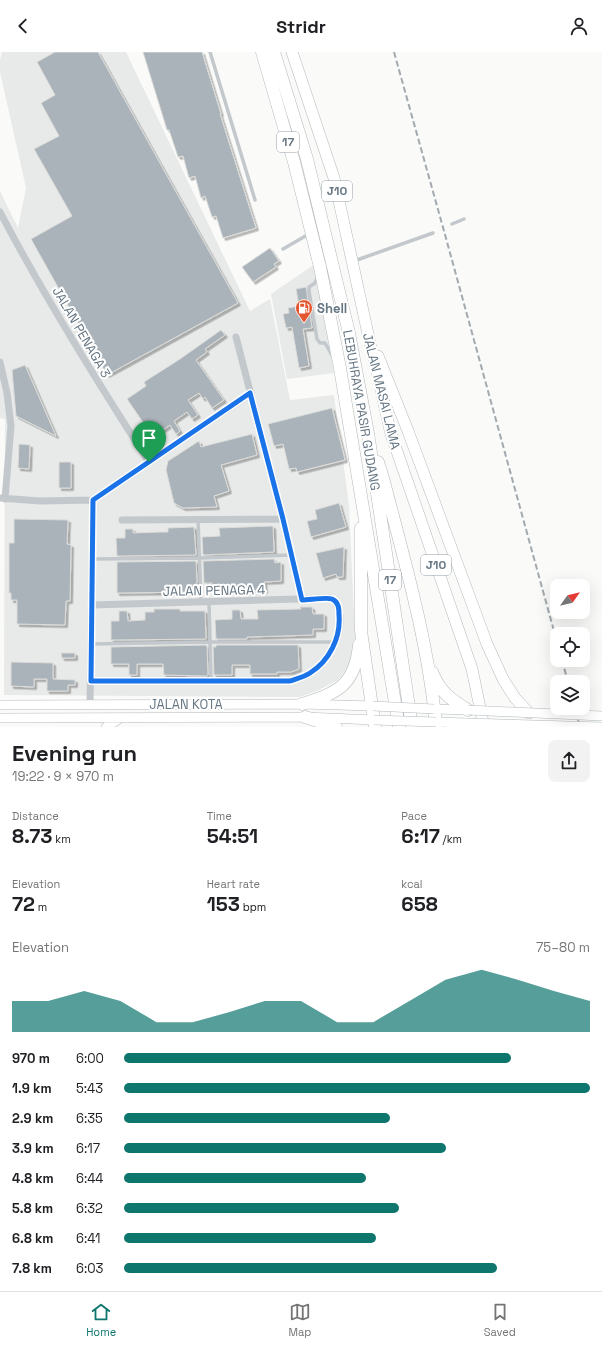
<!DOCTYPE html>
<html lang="en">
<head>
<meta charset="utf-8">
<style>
  :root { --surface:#fff; --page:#f2f2f2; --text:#202124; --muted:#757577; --line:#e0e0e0; --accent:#0f766e }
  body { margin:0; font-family:"Space Grotesk",sans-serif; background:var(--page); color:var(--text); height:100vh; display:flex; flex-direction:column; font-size:15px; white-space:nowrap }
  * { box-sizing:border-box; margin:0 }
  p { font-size:13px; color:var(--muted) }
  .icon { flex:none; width:22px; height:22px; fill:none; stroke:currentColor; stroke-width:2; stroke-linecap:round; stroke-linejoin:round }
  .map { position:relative; height:675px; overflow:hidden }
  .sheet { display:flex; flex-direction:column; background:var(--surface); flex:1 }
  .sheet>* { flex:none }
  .needle { width:26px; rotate:56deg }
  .fabs { position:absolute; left:550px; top:527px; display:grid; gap:8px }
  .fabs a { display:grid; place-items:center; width:40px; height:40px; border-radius:8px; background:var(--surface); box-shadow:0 4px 16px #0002; font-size:20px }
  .pin { position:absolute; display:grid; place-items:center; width:34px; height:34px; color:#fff; margin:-41px -17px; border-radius:50% 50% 50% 0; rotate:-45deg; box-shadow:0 0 4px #0007 }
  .pin .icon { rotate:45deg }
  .round { display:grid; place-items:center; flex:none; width:42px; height:42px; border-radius:8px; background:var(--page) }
  .overview { display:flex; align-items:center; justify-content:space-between; height:68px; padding:0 12px }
  h1 { font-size:22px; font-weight:700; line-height:30px }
  .stats { display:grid; grid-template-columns:repeat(3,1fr); gap:6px; height:68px; padding:4px 12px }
  .stats div { display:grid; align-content:center }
  .stats b { font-size:20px; font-weight:700 }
  .stats small { font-size:11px; font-weight:400 }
  .stats p { font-size:11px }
  .chart { height:112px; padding:8px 12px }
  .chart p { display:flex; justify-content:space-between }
  .chart svg { width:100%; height:72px; margin-top:4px; fill:var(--accent); opacity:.7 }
  ul { padding:0 12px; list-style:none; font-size:13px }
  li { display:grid; grid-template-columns:64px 48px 1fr; align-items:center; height:30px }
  li i { height:10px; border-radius:5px; background:var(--accent) }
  header { display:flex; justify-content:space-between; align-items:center; height:52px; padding:0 12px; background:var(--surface); font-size:18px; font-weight:700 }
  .tab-bar { display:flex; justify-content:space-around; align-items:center; height:56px; border-top:1px solid var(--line); background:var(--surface); font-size:11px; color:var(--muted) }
  .tab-bar a { display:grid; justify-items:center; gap:2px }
  .tab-bar .current { color:var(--accent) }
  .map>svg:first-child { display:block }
</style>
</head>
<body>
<header><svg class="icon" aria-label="back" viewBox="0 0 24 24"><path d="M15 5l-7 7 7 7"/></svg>Stridr<svg class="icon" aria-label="person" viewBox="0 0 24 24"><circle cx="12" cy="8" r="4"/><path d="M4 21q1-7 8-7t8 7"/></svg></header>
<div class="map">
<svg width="602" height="675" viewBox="0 0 602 675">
  <defs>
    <filter id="shadow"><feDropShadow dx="2.5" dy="2.5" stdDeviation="0" flood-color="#0004"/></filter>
  </defs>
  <rect width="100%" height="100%" fill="#fafaf8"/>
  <!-- built -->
  <path fill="#e8e9e9" d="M2,0H126L250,259L270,247L290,348L334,343L349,453L355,585L351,612L338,628L317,639L299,645L4,643L5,367L0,366V139L18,176L26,136L0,20V8Z
    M315,212L334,321L287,327L271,242Z"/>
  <!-- building -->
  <path fill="#aab3b9" stroke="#dcdcda" filter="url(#shadow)" d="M55,0H98L238,251L107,323L31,187L72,164L34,97L59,84L41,51L55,43L37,10Z
    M143,0H202L221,62H220L256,176L223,186L216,164L212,165L205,144L201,146L195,124L189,126L183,104L178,105L169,78H167Z
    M270,196L279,209L274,212L276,215L253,230L242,215Z
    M306,235L312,276L303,277L309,314L299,316L292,275L286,276L283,262L289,261L288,256L299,254L296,237Z
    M221,278L225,283L205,297L207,300L196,308L224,348L212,356L205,345L203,347L199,341L188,348L198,363L192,367L187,360L174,369L180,379L176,382L170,373L153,385L127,347L146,334L144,330L180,307Z
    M25,313L56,384L16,364L12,318Z
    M332,356L345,408L297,420L296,416L289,417L283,392L274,394L268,372Z
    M252,382L257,403L221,413L229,439L214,444L217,455L183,456L174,451L166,418L168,409L199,389L201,395Z
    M19,392L30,393L29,417L18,416Z
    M59,410H71V436H59Z
    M339,451L346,475L311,485L307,469L317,467L315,458Z
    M14,467L68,468L67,492L71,493L70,549H66L65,573L17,572V548H11V541H9V491H14Z
    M273,474L274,500L203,503L202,485L220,484L219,476Z
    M194,475L196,503L117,504L116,486H125V477H133V481L160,480H168V476Z
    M344,495L343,525H337L336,522L323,526L316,501Z
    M274,507L275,511L281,510V529L264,530L265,539H212V531H204L203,509Z
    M196,509L197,531H196V540L117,541V510Z
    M300,555H312L313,562H324V577H313V583L247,585V587H216L215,568L232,567V558H240L241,567H258L257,558L301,557Z
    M154,557H180V559H205L206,587L111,588V569H119V559H127L128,569L145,568V560H154Z
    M206,593L207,595L208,623L207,624L164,623L163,612H137V623H129V612H111V595Z
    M216,593H298L299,617L291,620H277V622H250V613H232V623H214L213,595H216Z
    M61,601H75V606H62Z
    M11,610L53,611V627L75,628V633H68V639H47V627H34V635L11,634Z"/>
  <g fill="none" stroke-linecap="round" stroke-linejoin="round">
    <!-- secondary casing -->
    <g stroke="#b3babf" stroke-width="10">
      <path id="secondary" d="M0,653L302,652L373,654
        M434,657L468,658
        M0,666L305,665L374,668
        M436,670L467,671
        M106,675L119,667"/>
    </g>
    <!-- primary casing -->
    <g stroke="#b5babe" stroke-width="12">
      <path id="primary" d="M292,0L334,126L368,282L391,382L472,617L484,675
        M378,304L408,379L487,592L503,627L515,646L529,661"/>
    </g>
    <!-- highway casing -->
    <g stroke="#b4b9bd" stroke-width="13">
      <path id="highway" d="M262,0L294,110L320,215L340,316L399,675
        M274,0L307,107L349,281L368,381L412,675
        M378,410L383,426C404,507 429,592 436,675
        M361,476V579L375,675
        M432,620C440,640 450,647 468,658
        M302,652C337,641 355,634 359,593
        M305,665L336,675"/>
    </g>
    <!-- lane -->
    <path stroke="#c3c8cc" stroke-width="3.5" d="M210,0L255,148
      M452,172L464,167
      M283,197L309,182
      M354,209L433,181
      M318,224L315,231L309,235V239L317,287L320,291H325L333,305
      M198,467L201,550
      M92,507L199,506L291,503
      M209,550L211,629
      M91,592L210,590H335"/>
    <!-- street -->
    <path stroke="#c3c8cc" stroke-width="7" d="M0,160C45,246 96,328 149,410
      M236,285L283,467L302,548
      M0,310L7,341L11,374L5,447
      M0,446L40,449L93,448L251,341
      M122,468L283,467
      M91,629H290C296,627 305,625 310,621C328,609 341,587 340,565C339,557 338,551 331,546L92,553
      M90,652L93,448"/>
    <!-- secondary -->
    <use href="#secondary" stroke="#fff" stroke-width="9"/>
    <!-- primary -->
    <use href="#primary" stroke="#fff" stroke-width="11"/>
    <!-- highway -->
    <use href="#highway" stroke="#fff" stroke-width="12"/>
    <!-- rail -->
    <path stroke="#a2aab0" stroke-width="2" stroke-dasharray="6 3" stroke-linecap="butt" d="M394,0L444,179L557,590
      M562,608L568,630
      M575,656L580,675"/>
    <!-- secondary-bridge casing -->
    <g stroke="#b3babf" stroke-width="10" stroke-linecap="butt">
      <path id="secondary-bridge" d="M373,654L434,657
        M468,658L602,664
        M374,668L436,670
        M467,671L602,675"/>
    </g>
    <!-- secondary-bridge -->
    <use href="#secondary-bridge" stroke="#fff" stroke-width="9"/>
  </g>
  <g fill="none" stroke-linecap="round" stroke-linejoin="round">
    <!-- route casing -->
    <g stroke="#fff" stroke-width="8">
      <path id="route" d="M250,341L283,467L302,548C309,548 327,545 332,547C339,550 339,557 339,563C341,586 329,609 310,621C304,625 296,627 290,629H91L93,448Z"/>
    </g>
    <!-- route -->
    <use href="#route" stroke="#1a73e8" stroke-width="5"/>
  </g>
  <!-- icons -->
  <defs>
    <g id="fuel-pin" transform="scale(0.9)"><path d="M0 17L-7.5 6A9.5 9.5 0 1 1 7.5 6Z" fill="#e4572e" stroke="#fff"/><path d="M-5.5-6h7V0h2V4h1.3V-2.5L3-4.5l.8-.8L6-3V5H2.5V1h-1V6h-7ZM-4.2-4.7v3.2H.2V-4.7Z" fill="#fff"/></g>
  </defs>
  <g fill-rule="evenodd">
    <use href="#fuel-pin" x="304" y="256"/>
  </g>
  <g text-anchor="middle" stroke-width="4" stroke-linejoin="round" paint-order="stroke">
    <!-- shield labels -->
    <g fill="#fff" stroke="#939fa8" stroke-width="1">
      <rect x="277" y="80" width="22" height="20" rx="3"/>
      <rect x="322" y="129" width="30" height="20" rx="3"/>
      <rect x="421" y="503" width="30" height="20" rx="3"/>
      <rect x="379" y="518" width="22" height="20" rx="3"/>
    </g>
    <g font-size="12" font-weight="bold" fill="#657683">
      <text x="288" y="94">17</text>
      <text x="337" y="143">J10</text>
      <text x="436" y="517">J10</text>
      <text x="390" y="532">17</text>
    </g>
    <!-- poi labels -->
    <g font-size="13" font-weight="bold" fill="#657683" stroke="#fff" text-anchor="start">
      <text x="317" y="261">Shell</text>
    </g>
    <!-- street labels -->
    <g font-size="13" fill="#657683" stroke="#fff">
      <text transform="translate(82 280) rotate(60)" y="5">JALAN PENAGA 3</text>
      <text transform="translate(382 339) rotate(76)" y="5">JALAN MASAI LAMA</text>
      <text transform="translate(362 358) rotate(80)" y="5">LEBUHRAYA PASIR GUDANG</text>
      <text transform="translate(214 538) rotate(-1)" y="5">JALAN PENAGA 4</text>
      <text x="186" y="657">JALAN KOTA</text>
    </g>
  </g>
</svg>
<div class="fabs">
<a><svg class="needle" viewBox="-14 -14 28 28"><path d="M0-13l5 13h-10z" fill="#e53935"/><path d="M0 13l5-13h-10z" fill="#757577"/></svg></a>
<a><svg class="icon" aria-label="locate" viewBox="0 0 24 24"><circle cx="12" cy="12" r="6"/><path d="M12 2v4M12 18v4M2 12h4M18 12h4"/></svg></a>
<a><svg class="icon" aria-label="layers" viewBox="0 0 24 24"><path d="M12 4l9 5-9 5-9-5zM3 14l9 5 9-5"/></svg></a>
</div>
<div class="pin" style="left:149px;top:410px;background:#1e9e55"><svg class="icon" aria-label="arrive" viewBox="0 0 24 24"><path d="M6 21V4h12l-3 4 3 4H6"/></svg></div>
</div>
<section class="sheet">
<div class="overview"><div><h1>Evening run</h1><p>19:22 · 9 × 970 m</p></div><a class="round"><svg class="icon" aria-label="share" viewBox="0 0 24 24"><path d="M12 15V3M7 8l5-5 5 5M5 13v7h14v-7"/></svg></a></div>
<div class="stats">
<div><p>Distance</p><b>8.73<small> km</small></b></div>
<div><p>Time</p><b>54:51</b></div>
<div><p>Pace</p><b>6:17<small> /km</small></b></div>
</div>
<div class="stats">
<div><p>Elevation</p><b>72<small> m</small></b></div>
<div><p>Heart rate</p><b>153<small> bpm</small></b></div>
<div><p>kcal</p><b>658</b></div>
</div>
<div class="chart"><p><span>Elevation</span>75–80 m</p>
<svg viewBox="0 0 160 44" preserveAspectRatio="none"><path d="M0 44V25L10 25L20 19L30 25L40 38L50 38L60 32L70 25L80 25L90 38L100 38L110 25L120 12L130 6L140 12L150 19L160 25V44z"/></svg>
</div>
<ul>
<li><b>970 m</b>6:00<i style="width:83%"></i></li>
<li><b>1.9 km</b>5:43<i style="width:100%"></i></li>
<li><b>2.9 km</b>6:35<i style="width:57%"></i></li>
<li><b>3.9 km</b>6:17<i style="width:69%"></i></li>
<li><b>4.8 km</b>6:44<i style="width:52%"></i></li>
<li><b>5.8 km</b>6:32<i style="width:59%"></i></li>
<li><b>6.8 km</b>6:41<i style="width:54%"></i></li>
<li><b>7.8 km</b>6:03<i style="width:80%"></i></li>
</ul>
</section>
<nav class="tab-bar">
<a class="current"><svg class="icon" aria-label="home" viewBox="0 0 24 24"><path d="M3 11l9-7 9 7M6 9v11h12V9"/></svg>Home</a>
<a><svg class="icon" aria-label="map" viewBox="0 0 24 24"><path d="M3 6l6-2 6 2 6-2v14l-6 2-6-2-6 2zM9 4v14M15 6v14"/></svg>Map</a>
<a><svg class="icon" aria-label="saved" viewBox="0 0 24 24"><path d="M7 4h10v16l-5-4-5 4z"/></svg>Saved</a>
</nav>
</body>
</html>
